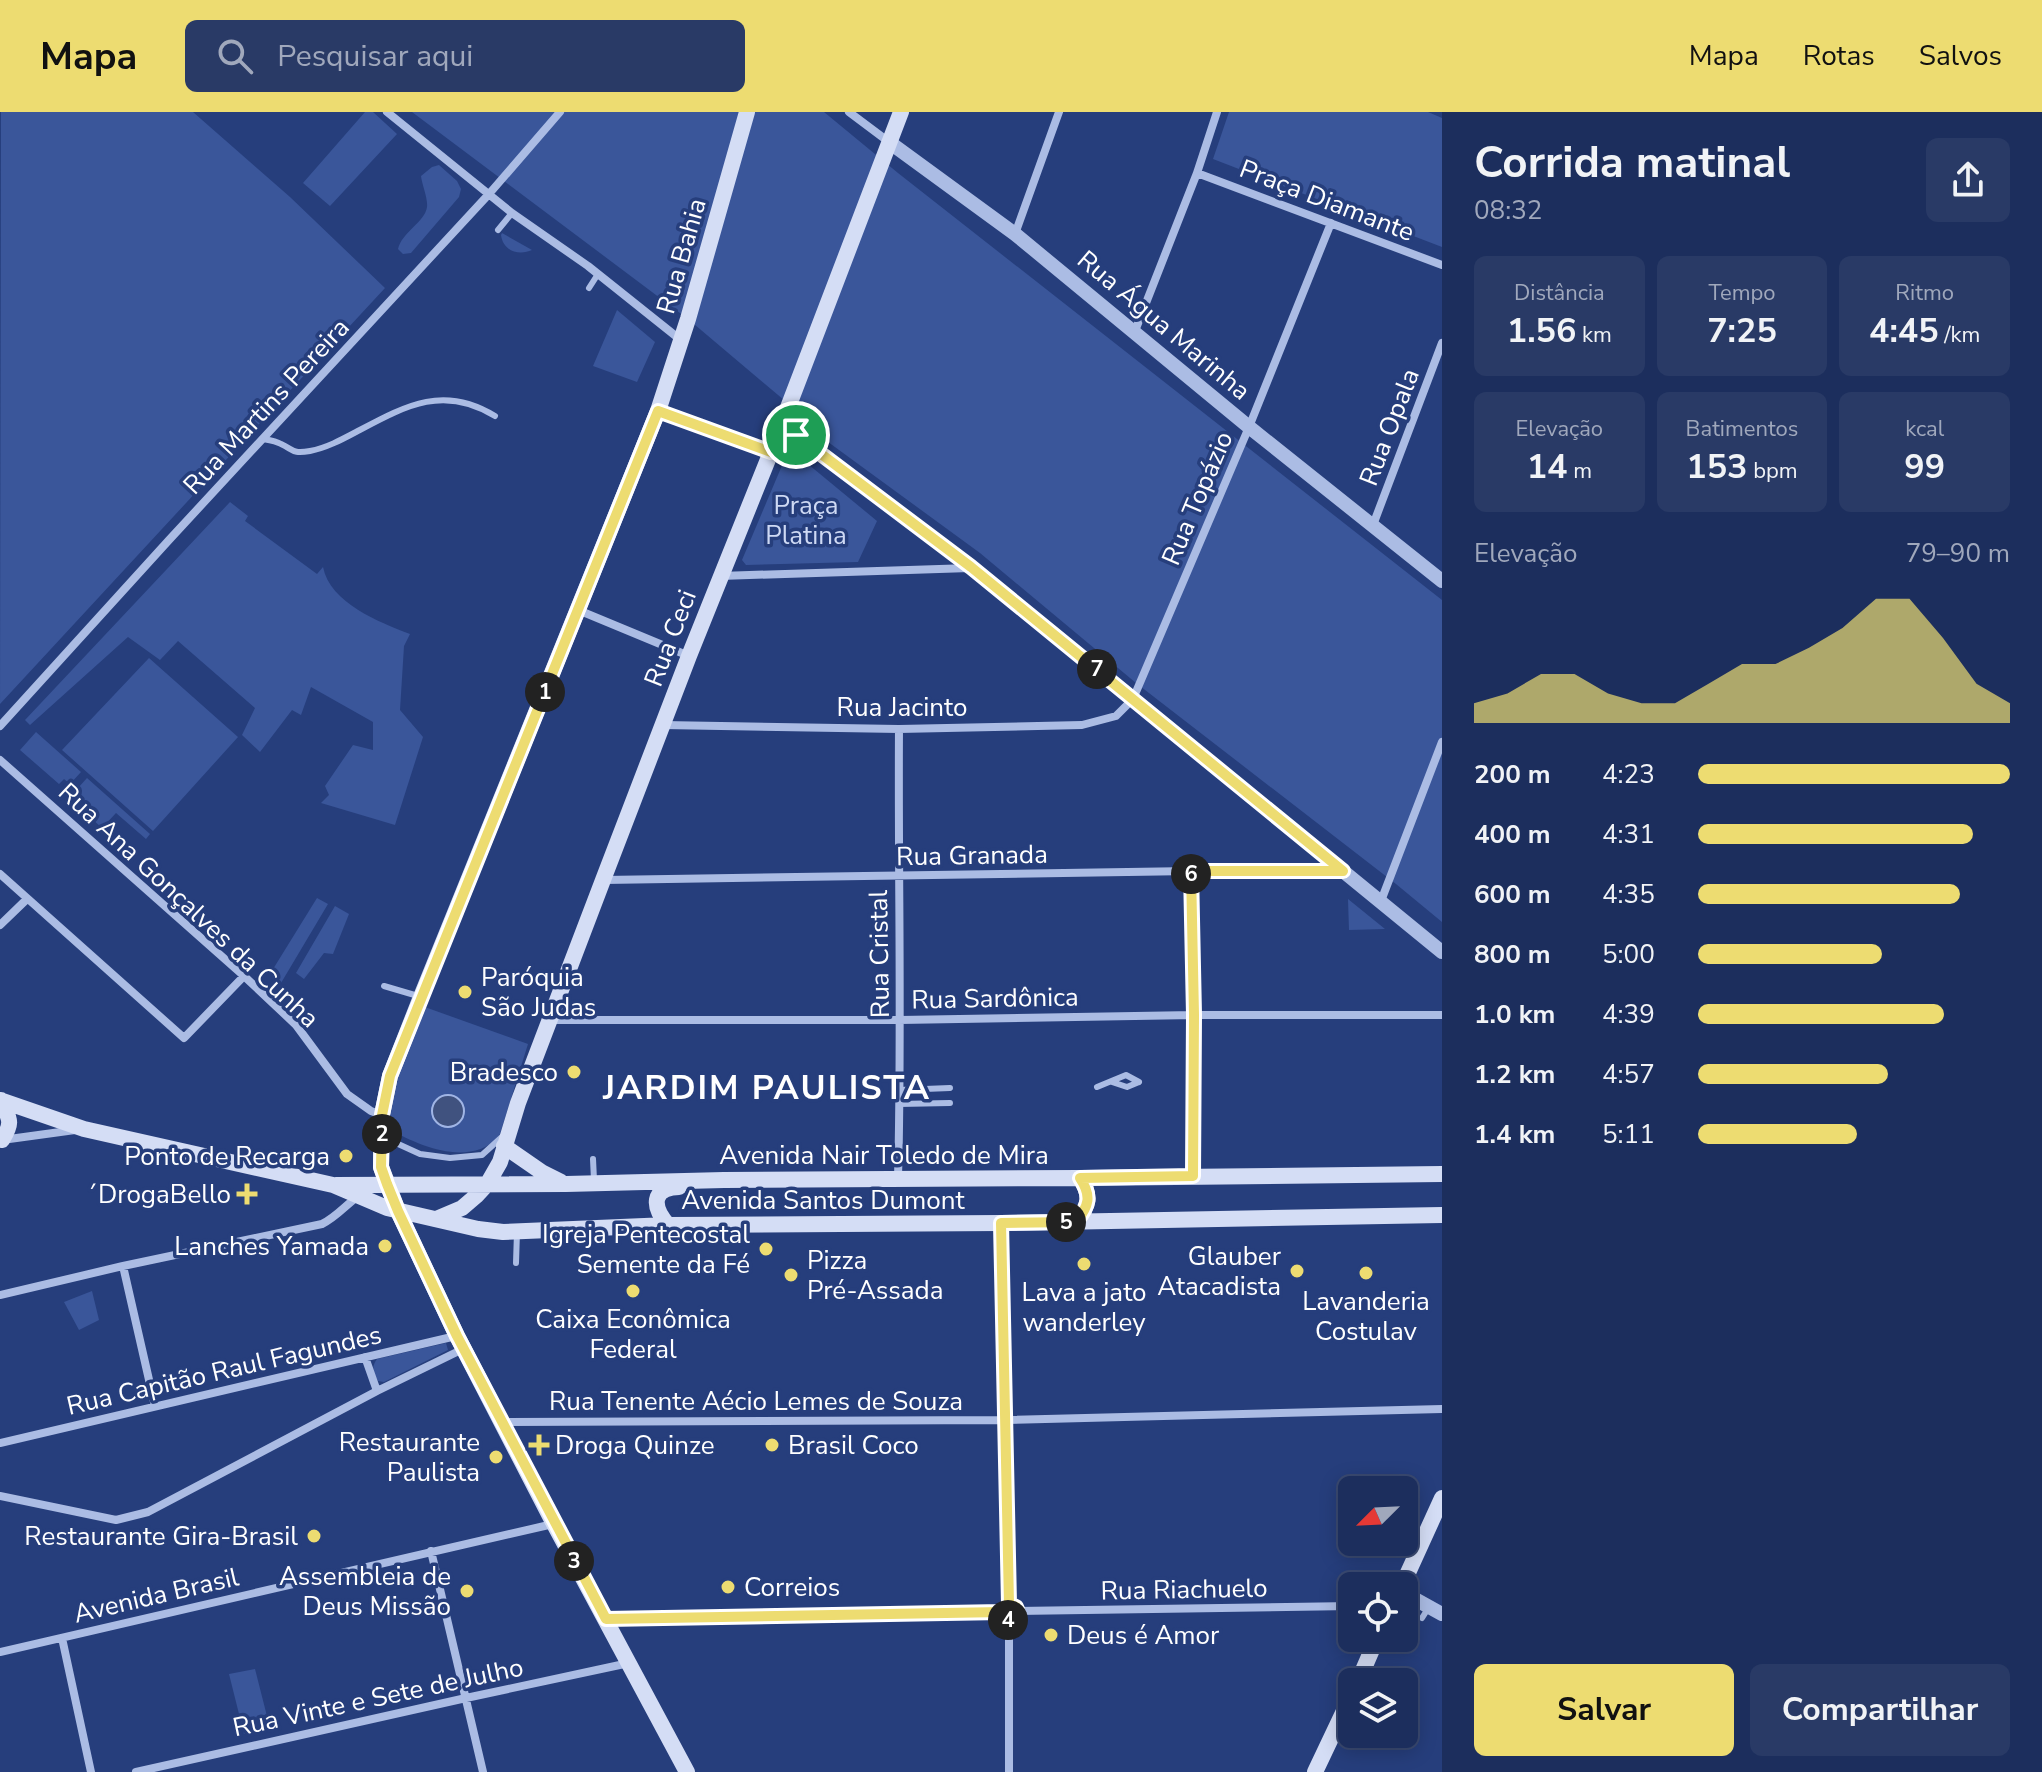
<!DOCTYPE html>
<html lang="pt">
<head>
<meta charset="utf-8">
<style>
  :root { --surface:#1c2e5d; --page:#293a66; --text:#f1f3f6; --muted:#a0a8bc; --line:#3a4a72; --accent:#eddc71 }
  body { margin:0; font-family:"Nunito Sans",sans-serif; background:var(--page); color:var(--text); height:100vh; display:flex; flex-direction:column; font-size:30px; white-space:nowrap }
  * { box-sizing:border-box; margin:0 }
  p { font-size:26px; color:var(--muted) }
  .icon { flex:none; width:44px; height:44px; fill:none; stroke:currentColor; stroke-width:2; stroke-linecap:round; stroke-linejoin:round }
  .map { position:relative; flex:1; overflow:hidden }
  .panel { display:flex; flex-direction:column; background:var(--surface); width:600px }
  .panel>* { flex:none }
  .needle { width:52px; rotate:246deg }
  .tools { position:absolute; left:1338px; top:1364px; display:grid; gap:16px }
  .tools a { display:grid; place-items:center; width:80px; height:80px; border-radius:12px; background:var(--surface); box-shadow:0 4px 20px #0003,0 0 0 2px var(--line); font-size:40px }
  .pin { position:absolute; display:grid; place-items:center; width:68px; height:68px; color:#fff; margin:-34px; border:4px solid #fff; border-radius:50%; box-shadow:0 2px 8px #0007 }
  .km { position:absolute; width:40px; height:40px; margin:-20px; border-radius:50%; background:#222; color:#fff; font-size:22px; line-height:40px; text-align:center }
  .round { display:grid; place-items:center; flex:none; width:84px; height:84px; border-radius:12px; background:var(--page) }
  .head { display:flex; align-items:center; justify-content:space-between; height:136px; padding:0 32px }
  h1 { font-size:44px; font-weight:700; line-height:60px }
  .metrics { display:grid; grid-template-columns:repeat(3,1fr); gap:12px; height:136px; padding:8px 32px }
  .metrics div { display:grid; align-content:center; border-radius:12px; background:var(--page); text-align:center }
  .metrics b { font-size:34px; font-weight:700 }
  .metrics small { font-size:22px; font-weight:400 }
  .metrics p { font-size:22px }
  .chart { height:224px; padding:16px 32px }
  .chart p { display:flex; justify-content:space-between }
  .chart svg { width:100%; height:144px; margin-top:8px; fill:var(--accent); opacity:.7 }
  .primary-button { display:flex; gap:16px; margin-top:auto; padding:16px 32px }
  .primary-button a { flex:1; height:92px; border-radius:12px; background:var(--accent); color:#111; font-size:32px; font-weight:700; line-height:92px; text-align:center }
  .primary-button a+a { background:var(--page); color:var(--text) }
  ul { padding:0 32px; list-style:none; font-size:26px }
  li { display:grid; grid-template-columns:128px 96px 1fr; align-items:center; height:60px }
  li i { height:20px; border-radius:10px; background:var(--accent) }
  header { display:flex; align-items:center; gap:48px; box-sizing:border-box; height:112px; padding:0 40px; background:var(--accent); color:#111 }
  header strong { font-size:38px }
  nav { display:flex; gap:44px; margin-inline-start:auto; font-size:28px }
  .search { width:560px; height:72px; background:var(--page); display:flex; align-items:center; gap:20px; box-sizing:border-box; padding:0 28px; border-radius:12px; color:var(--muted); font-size:30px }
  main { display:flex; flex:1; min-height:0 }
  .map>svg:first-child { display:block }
</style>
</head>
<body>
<header>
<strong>Mapa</strong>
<div class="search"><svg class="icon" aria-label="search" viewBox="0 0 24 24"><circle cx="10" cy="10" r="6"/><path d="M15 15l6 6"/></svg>Pesquisar aqui</div>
<nav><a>Mapa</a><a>Rotas</a><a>Salvos</a></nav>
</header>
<main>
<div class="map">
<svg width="1442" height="1660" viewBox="0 0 1442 1660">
  <rect width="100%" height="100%" fill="#263e7c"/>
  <!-- green -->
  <path fill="#3a569a" d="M1,0H193L290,85L385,176L0,592Z
    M365,0H373L397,22L330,94L303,71Z
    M412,0H824L898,61L1442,488V810L1396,772L1136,571L980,441L813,319L797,299L688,207Z
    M1229,0H1428L1442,6V135L1213,47Z
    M439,53L457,69L461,77L459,85L411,141L403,142L398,137C402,120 425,110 427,95C428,86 422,73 421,64L432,55Z
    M502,121L532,138C519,144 503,139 501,123Z
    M617,198L655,230L637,270L593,254Z
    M797,343L877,409L858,450L746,453L742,448L786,344Z
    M230,390L248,404L245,409L317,462L323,455C330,491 379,510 410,522L404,534L400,598L423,625L395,713L321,691L329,683L325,674L353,633L373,638V610L311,575L301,603L292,598L260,640L242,623L255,596L178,529L160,548L128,525L30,613L25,608Z
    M149,546L238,625L153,719L62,638Z
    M36,620L81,660L70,672L64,667L59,672L20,638Z
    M87,666L150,722L146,727L116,701L102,716L69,686Z
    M317,786L328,792L281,871L270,862Z
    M1348,787L1385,817L1349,818Z
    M335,794L349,802L333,842L324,841L304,867L296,861Z
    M422,894L528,932L499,1025C469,1055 421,1035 389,1017C393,975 407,934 422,894Z
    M92,1179L99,1208L79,1218L64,1190Z
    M446,1231L448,1238L384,1270L378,1269C373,1261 371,1255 377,1247Z
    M255,1557L270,1616L244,1622L229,1562Z"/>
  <!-- water -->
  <path fill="#40527f" stroke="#a0b5e5" stroke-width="2" d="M432 999a16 16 0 1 1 32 0a16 16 0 1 1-32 0Z"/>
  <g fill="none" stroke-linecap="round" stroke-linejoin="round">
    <!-- service -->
    <path stroke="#abbce4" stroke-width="6" d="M498,118L512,101
      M589,176L598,162
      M263,327C269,328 276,329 281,332C294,338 292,342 310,339C326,336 341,328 356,320C405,294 443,272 495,304
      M384,874L418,884
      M1112,970L1127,975L1139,970
      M1097,975L1126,963L1139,970
      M899,978L950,976
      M899,992L950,991
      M385,1026L420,1042L450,1046L482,1043L503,1024
      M593,1047L594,1068
      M516,1151L517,1120
      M1422,1506L1429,1495"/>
    <!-- minor -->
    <path stroke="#abbce4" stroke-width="8" d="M387,0L512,101L588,154L682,229
      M849,0L889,30
      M1197,61L1442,153
      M1015,122L1059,0
      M1135,219L1197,61L1217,0
      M658,299L771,340
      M1373,413L1442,231
      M720,464L970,456
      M578,498L689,544
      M663,613L899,617L1082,613L1116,604L1133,587L1249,315L1331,111
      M0,614L169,428L489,82L560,0
      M0,648L244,864L296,913L347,982L371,999L382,1003
      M1191,759L1194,903L1193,1064
      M0,762L184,926L244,864
      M604,768L1191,759H1342
      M1381,789L1442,630
      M0,813L27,787
      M551,908H900L1194,903H1442
      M2,1028L75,1018
      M898,1066C902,917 898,767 899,617
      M1001,1111L1009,1492
      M123,1154L155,1294
      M0,1183L123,1154L322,1112C335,1106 345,1094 357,1085
      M365,1245L377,1279
      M503,1310L1004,1308L1442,1297
      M0,1331L456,1224
      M0,1384L116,1408L148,1400L377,1279L463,1237
      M431,1439L483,1660
      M1017,1499L1352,1494
      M606,1507L1002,1500
      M62,1526L91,1660
      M0,1540L553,1412
      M136,1660L466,1586L629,1551
      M1009,1660V1508"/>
    <!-- tertiary -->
    <path stroke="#abbce4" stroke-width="14" d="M889,30L1015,122L1249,315L1442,469
      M780,311L971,455L1442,840
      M1404,1481L1442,1502"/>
    <!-- secondary -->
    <path stroke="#d4ddf5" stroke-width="16" d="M0,988L84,1017L333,1073L387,1096L478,1117L503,1120L668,1113L1001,1111L1442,1103
      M1,988C9,1007 14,1009 2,1028
      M504,1034L543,1061L561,1070
      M336,1073L566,1072L724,1068L1080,1066L1442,1062
      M436,1107L462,1096L476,1084L488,1071L500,1050L518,991L603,768L689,544L771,340L901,0
      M1076,1110C1089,1094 1092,1084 1080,1066
      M668,1113C652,1095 651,1076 679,1075
      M1402,1474L1442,1386
      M1358,1570L1377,1526
      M687,1660L554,1412L457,1224L398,1099L381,1055L382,1003L390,964L421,885L658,299L688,207L747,0
      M1315,1660L1352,1582"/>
  </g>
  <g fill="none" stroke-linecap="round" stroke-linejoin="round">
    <!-- route casing -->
    <g stroke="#fff" stroke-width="16">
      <path id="route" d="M658,299L771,340L780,311L971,455L1343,759H1191L1194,903L1193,1064L1080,1066C1092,1084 1089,1094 1076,1110L1001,1111L1009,1492L1016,1495C1019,1500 1017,1505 1011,1508L1004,1506L1002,1500L606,1507L457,1224L398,1099L387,1072L381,1055L382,1003L390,964Z"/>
    </g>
    <!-- route -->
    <use href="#route" stroke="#eddc71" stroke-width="10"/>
  </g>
  <!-- markers -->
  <g fill="#eddc71" stroke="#263e7c" stroke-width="3">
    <circle cx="465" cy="880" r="8"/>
    <circle cx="574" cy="960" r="8"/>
    <circle cx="346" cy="1044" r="8"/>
    <path d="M243 1070h8v8h8v8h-8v8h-8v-8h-8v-8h8z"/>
    <circle cx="385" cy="1134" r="8"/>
    <circle cx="766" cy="1137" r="8"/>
    <circle cx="1084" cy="1152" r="8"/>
    <circle cx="1297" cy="1159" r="8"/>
    <circle cx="1366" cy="1161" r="8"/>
    <circle cx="791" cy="1163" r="8"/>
    <circle cx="633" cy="1179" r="8"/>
    <path d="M535 1321h8v8h8v8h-8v8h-8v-8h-8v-8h8z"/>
    <circle cx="772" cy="1333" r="8"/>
    <circle cx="496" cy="1345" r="8"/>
    <circle cx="314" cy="1424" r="8"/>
    <circle cx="728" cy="1475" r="8"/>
    <circle cx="467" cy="1479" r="8"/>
    <circle cx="1051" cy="1523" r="8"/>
  </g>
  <g text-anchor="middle" stroke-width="7" stroke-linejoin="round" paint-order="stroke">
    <!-- street labels -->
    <g font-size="26" fill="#fff" stroke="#263e7c">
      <text transform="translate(1327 88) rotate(21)" y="9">Praça Diamante</text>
      <text transform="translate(681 144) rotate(-74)" y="9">Rua Bahia</text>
      <text transform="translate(1164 213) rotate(40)" y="9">Rua Água Marinha</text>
      <text transform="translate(266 294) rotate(-47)" y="9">Rua Martins Pereira</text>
      <text transform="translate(1389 315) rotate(-69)" y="9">Rua Opala</text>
      <text transform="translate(1197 386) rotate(-67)" y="9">Rua Topázio</text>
      <text transform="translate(670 526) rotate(-69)" y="9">Rua Ceci</text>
      <text x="902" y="604">Rua Jacinto</text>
      <text transform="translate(972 743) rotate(-1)" y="9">Rua Granada</text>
      <text transform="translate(189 793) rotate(43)" y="9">Rua Ana Gonçalves da Cunha</text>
      <text transform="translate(879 842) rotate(-91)" y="9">Rua Cristal</text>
      <text transform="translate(995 886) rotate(-1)" y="9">Rua Sardônica</text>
      <text x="884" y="1052">Avenida Nair Toledo de Mira</text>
      <text x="823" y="1097">Avenida Santos Dumont</text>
      <text transform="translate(224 1258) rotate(-13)" y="9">Rua Capitão Raul Fagundes</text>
      <text x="756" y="1298">Rua Tenente Aécio Lemes de Souza</text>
      <text transform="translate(1184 1477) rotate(-1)" y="9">Rua Riachuelo</text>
      <text transform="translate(156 1483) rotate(-13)" y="9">Avenida Brasil</text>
      <text transform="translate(378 1585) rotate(-12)" y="9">Rua Vinte e Sete de Julho</text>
    </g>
    <!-- park labels -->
    <g font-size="26" fill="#ced9f4" stroke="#263e7c">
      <text x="806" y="402">Praça<tspan x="806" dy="30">Platina</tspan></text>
    </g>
    <!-- poi labels -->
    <g font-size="26" fill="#fff" stroke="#263e7c" text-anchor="end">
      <text x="481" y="874" text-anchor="start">Paróquia<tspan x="481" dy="30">São Judas</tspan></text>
      <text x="558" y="969">Bradesco</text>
      <text x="330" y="1053">Ponto de Recarga</text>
      <text x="231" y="1091">´DrogaBello</text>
      <text x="750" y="1131">Igreja Pentecostal<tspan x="750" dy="30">Semente da Fé</tspan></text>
      <text x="369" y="1143">Lanches Yamada</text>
      <text x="1281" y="1153">Glauber<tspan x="1281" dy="30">Atacadista</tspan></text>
      <text x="807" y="1157" text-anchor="start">Pizza<tspan x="807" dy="30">Pré-Assada</tspan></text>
      <text x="1084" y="1189" text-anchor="middle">Lava a jato<tspan x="1084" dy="30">wanderley</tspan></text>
      <text x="1366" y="1198" text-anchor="middle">Lavanderia<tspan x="1366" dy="30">Costulav</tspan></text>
      <text x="633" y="1216" text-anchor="middle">Caixa Econômica<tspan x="633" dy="30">Federal</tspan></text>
      <text x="480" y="1339">Restaurante<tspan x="480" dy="30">Paulista</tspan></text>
      <text x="555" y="1342" text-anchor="start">Droga Quinze</text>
      <text x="788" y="1342" text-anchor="start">Brasil Coco</text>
      <text x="298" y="1433">Restaurante Gira-Brasil</text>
      <text x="451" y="1473">Assembleia de<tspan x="451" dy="30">Deus Missão</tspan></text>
      <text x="744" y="1484" text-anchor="start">Correios</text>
      <text x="1067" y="1532" text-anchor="start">Deus é Amor</text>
    </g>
    <!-- district labels -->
    <g font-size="34" font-weight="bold" letter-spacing="2" fill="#fff" stroke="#263e7c">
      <text x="767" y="987">JARDIM PAULISTA</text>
    </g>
  </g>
</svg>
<div class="tools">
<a><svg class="needle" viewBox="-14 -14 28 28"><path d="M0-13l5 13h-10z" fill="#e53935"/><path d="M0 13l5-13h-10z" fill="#a0a8bc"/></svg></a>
<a><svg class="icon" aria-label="locate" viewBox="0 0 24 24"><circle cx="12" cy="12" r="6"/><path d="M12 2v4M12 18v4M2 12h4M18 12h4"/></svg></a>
<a><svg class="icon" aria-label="layers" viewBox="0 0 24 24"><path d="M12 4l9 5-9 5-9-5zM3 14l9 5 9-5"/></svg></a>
</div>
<div class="pin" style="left:796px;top:323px;background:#1e9e55"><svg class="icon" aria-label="arrive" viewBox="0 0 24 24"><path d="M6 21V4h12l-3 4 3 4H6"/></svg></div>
<b class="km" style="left:545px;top:580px">1</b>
<b class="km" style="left:382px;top:1022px">2</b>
<b class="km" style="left:574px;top:1449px">3</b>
<b class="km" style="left:1008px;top:1508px">4</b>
<b class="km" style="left:1066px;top:1110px">5</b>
<b class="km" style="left:1191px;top:762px">6</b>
<b class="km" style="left:1097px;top:557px">7</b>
</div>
<section class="panel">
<div class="head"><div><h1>Corrida matinal</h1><p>08:32</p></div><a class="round"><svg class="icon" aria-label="share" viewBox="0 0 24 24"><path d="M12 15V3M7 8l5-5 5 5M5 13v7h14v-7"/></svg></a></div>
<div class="metrics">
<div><p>Distância</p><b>1.56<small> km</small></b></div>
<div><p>Tempo</p><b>7:25</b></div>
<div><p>Ritmo</p><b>4:45<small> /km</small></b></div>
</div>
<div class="metrics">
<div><p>Elevação</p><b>14<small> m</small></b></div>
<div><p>Batimentos</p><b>153<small> bpm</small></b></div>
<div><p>kcal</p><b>99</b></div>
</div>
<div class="chart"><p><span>Elevação</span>79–90 m</p>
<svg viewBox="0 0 160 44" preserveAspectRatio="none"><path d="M0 44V38L10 35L20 29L30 29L40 35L50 38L60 38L70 32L80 26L90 26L100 21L110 15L120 6L130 6L140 18L150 32L160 38V44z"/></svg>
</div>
<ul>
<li><b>200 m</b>4:23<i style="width:100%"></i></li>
<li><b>400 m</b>4:31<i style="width:88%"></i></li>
<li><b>600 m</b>4:35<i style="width:84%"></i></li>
<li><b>800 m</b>5:00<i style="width:59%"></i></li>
<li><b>1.0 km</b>4:39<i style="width:79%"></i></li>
<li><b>1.2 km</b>4:57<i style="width:61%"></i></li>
<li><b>1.4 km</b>5:11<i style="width:51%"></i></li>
</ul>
<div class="primary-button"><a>Salvar</a><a>Compartilhar</a></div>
</section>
</main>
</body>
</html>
